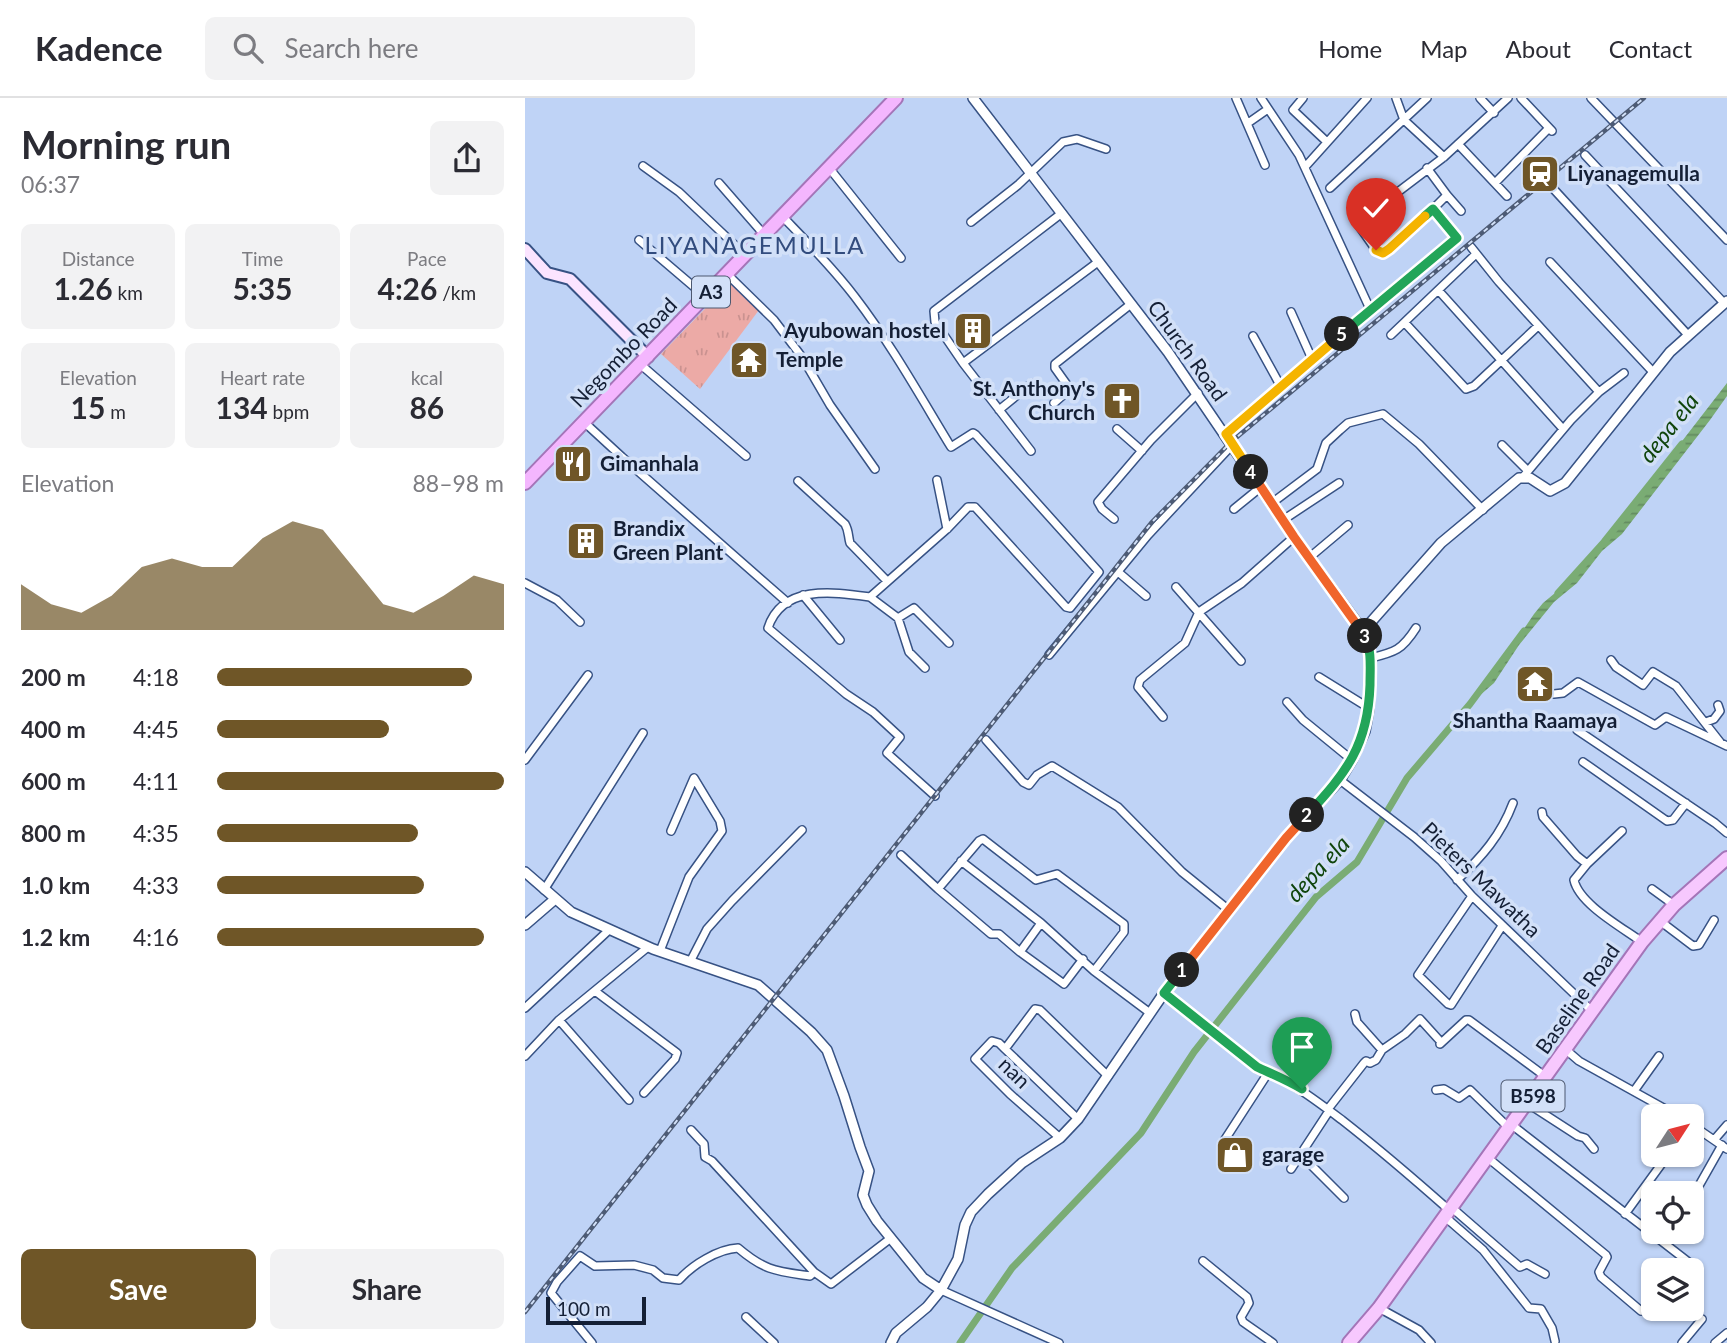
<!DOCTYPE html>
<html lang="en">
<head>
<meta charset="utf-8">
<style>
  :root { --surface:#fff; --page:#f2f2f3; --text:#2b2b33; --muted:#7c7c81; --line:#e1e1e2; --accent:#6f5627 }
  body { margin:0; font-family:Lato,sans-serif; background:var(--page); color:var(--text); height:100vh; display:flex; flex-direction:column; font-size:26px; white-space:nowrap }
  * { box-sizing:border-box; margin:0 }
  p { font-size:23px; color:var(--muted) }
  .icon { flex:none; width:38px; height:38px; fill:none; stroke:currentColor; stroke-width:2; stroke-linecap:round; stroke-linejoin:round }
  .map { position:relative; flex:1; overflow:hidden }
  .side { display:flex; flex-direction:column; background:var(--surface); width:525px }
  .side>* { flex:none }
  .needle { width:46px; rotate:54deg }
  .buttons { position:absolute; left:1116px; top:1006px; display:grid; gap:14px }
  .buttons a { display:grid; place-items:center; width:63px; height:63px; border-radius:10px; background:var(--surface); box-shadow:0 2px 5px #0004; font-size:35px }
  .scale { position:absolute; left:21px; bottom:18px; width:100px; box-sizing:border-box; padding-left:7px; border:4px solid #141f35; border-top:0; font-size:19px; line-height:24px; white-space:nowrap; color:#141f35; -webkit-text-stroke:5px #d2e0f8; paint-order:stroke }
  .pin { position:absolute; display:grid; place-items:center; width:60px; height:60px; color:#fff; margin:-72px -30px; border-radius:50% 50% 50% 0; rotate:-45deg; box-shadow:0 0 7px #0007 }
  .pin .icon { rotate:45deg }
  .km { position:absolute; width:35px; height:35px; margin:-18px; border-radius:50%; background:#222; color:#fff; font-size:19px; line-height:35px; text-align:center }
  .round { display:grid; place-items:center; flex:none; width:74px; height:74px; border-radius:10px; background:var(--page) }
  .overview { display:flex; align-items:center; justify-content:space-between; height:119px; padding:0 21px }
  h1 { font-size:38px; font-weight:700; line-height:52px }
  .metrics { display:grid; grid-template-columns:repeat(3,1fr); gap:10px; height:119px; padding:7px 21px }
  .metrics div { display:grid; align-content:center; border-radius:10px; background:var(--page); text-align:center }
  .metrics b { font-size:30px; font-weight:700 }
  .metrics small { font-size:19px; font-weight:400 }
  .metrics p { font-size:19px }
  .chart { height:196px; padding:14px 21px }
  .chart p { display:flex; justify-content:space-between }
  .chart svg { width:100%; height:126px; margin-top:7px; fill:var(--accent); opacity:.7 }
  .cta { display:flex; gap:14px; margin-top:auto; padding:14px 21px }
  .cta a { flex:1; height:80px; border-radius:10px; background:var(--accent); color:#fff; font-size:28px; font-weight:700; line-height:80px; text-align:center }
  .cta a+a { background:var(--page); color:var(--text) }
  ul { padding:0 21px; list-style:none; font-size:23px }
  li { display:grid; grid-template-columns:112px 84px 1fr; align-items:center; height:52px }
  li i { height:18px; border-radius:9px; background:var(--accent) }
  header { display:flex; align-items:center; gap:42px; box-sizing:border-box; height:98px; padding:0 35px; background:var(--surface); border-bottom:2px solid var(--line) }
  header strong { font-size:33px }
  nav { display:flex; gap:38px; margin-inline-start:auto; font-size:24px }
  .search { width:490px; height:63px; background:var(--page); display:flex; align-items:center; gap:18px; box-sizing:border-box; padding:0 24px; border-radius:10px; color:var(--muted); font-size:26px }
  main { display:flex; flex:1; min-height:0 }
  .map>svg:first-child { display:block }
</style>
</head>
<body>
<header>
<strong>Kadence</strong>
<div class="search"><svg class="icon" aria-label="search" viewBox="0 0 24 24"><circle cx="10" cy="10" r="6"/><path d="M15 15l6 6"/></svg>Search here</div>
<nav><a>Home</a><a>Map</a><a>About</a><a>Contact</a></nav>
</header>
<main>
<section class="side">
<div class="overview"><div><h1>Morning run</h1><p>06:37</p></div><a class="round"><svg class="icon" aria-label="share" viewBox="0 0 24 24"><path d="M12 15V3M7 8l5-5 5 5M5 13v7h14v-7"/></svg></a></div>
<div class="metrics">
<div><p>Distance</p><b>1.26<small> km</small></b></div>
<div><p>Time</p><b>5:35</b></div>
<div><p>Pace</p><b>4:26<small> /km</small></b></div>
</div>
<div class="metrics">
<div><p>Elevation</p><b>15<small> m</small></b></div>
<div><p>Heart rate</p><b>134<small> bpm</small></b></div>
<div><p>kcal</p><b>86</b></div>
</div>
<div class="chart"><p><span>Elevation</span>88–98 m</p>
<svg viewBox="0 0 160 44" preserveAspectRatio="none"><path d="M0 44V28L10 35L20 38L30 32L40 22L50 19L60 22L70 22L80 12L90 6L100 9L110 22L120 35L130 38L140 32L150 25L160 28V44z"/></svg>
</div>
<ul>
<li><b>200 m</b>4:18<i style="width:89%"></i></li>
<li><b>400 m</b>4:45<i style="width:60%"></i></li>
<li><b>600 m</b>4:11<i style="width:100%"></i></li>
<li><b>800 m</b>4:35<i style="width:70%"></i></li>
<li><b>1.0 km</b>4:33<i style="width:72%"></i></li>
<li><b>1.2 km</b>4:16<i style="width:93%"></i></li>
</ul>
<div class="cta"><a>Save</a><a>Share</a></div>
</section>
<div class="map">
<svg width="1202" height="1245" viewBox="0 0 1202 1245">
  <defs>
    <pattern id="grass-tufts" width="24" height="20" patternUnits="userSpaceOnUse" patternTransform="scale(1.75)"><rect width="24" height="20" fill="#ecaaa6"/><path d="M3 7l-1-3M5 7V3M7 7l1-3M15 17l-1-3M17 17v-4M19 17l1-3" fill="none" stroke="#ca9290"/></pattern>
    <pattern id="water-rules" width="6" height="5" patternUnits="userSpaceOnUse" patternTransform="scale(1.75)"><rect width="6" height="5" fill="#7aac74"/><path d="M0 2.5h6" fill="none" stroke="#638b60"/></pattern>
  </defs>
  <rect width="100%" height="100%" fill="#bfd3f6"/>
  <!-- grass -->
  <path fill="url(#grass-tufts)" d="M205,185L234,212L175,291L136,256Z"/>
  <!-- water -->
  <path fill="url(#water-rules)" d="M1202,285V298L1185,322L1097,436L1077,453L1052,485L1029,504L994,547L969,585L945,606L965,581L1009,516L1018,505L1048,480L1079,444Z"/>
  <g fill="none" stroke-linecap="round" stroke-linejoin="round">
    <!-- canal -->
    <path stroke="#7aac74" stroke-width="7" d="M1033,495L1079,444L1157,346
      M435,1245L487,1170L616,1035L669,954L791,799L832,764L882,680L945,606L999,533"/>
    <!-- minor casing -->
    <g stroke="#375284" stroke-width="10">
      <path id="minor" d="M711,0L740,67
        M778,0L768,12L802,44
        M871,0L879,22L919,59
        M955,0L969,15
        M996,0L1027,33
        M1066,0L1202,142
        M723,25L743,11
        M933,46L982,98
        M1060,57L1199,205
        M118,68L154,94L215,152
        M780,69L842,0
        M305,71L376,160
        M194,85L235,132
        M970,85L1024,30
        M1023,85L1163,237
        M805,90L902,0
        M922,97L936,113
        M908,111L858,155L851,152L832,125L919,59L983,0
        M258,119C283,145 308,170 330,199C366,246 395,298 426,349L448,335L451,337L574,474L545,510L541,509L450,409H443L422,431L345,499C309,494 257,486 243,530L321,596L348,614L375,639L362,655L410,698
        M446,124L493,87L538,44L552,41L581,51
        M114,142L175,194
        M946,149L974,184L1074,294
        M1025,164L1128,274
        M203,177L249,222L277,259L305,307L350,371
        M914,193L1038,331
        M845,211L932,140L908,111L922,97L902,70
        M766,214L787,261
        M880,225L941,291L949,288L1013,228
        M866,237L951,156
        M728,238L755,287
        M438,265L573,164
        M115,266L221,358
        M529,305L545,291L530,270V266L606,206
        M474,312L507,285
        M59,324L97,359L263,505
        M592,331L617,353
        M701,336L845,211L774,57L736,0
        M977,347L1003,373
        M506,353L438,265L410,224L409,213L537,115
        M998,379L1046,322L1074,294L1099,275
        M412,382L422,431
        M273,383L320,426C324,433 323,438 325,445L362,483
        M747,405L792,371L801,345L815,332L823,325L858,316L894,346L958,412
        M709,411L736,389
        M589,421L577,411L573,404L626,342L673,295
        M758,422L814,385
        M785,459L823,427
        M592,473L621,498
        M0,485L32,502L55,524
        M651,489L716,563
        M278,497L315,542
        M345,499L373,520L389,510L424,545
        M373,520L384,554L400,570
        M524,557L623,437L708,346
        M846,560C870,554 877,552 891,530
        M1086,562L1091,569L1118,587L1128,574L1151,588L1195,644
        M794,579L844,610
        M1029,596L1038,595L1053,584L1130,627L1141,619L1202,648
        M762,604L778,622L827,662
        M638,619L613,589L615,582L660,545L674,514L717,485L769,439
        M1181,624L1189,621L1195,613L1193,607
        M1052,632L1190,725L1202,735
        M461,642L498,684L504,687L512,677L527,668L593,709L657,774L705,813
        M0,662L63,577
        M1058,664L1142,723L1148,722L1161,705
        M815,682L889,739L916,763L947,798L1068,914
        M1017,714L1018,719L1052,758L1062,766
        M1097,733L1062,766L1049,782C1054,806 1098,830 1117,844
        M376,757L413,791
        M436,763L516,825
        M932,782C957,759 976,737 988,705
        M1127,791L1149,807
        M19,792L118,635
        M947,798L893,877L923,906L926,907L977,828
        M1135,823L1168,848L1174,847L1189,822
        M135,853L164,779L197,733L195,723L169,680L146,733
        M495,854L539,886L558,861
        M165,864L182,831L207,803L277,732
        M569,873L599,834V826L532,776L511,782L458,741L454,743L413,791L466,836H474L495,854L516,825L569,873L625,915
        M70,893L152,955L150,961L119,995
        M639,895L732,969C764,982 789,1001 817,1022C854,1051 889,1081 924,1112
        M0,910L84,832
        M830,916L832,924L857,952
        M34,922L104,1002
        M480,951L474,945L467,943L450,961L485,996L535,1040
        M1040,951L1054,963L1153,1018
        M0,958L34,922L123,849
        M911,992L919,991L934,1000L945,992L984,1030
        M1109,993L1134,958
        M1002,1005L1053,1038L1060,1040L1069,1051
        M803,1011L839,965L841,963L845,965L851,962L857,952L880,936L895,921L915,943V946L941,922H944L1021,979
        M553,1021L480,951L510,911L515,912L583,978
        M987,1027L1166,1166
        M1167,1027L1202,1051
        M166,1032L179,1046L180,1059L187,1063L289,1174
        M1189,1042L1202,1027
        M697,1046L743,975
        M775,1056L819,1100
        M963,1060L1081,1157L1082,1159L1074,1174L1076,1179L1116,1213
        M766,1071L804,1013
        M1167,1100L1197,1047
        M926,1109L995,1169L1002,1166L1020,1176
        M1100,1116L1143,1057
        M919,1118L958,1152L1004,1210L1016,1211L1027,1230L1030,1243
        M678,1163L722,1199L724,1205L716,1219L718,1224L748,1245
        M416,1192L534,1245
        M854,1210L894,1232L906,1245
        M221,1219L249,1245
        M67,1245L26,1195L32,1184L55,1158L70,1168L109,1167L128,1172L138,1180L154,1182C167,1167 193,1151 213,1150C240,1173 251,1173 285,1178L289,1174L306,1186L366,1140
        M1157,1245L1177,1221
        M1190,1245L1202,1235"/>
    </g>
    <!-- tertiary casing -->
    <g stroke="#375284" stroke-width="12">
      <path id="tertiary" d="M838,533L916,445L994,380H1005L1025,393L1040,385L1145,254L1202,203
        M0,774L46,814L128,851L233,887L286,934L302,952L319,998L335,1049L344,1073L338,1097L342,1107L352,1123L398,1180L416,1192
        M0,827L29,802
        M366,1245L371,1235L402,1209L416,1192L433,1161L440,1127L446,1114L463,1096L497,1065L535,1040L553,1021L639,895L761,740L815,682L827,662L840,633L844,610L846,560L838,533L769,439L643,254L448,0"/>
    </g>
    <!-- secondary casing -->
    <g stroke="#375284" stroke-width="14">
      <path id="secondary" d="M0,151L22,175L45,181L123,259"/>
    </g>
    <!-- primary casing -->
    <g stroke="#a475b8" stroke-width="16">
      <path id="primary" d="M824,1245L854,1210L1117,844L1149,807L1202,760"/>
    </g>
    <!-- trunk casing -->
    <g stroke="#a475b8" stroke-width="16">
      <path id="trunk" d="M0,385L371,0"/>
    </g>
    <!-- minor -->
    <use href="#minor" stroke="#fff" stroke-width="7"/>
    <!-- tertiary -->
    <use href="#tertiary" stroke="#fff" stroke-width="9"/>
    <!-- secondary -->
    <use href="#secondary" stroke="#fbe4ff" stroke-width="10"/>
    <!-- primary -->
    <use href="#primary" stroke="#f7c8fe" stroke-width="12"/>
    <!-- trunk -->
    <use href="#trunk" stroke="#f4b6fe" stroke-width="12"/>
    <!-- rail casing -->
    <g stroke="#4d5b75" stroke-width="4.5">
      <path id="rail" d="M0,1214L627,424L706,344L1119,0"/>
    </g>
    <!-- rail -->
    <use href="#rail" stroke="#d2e0f8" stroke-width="2" stroke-dasharray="5" stroke-linecap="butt"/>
  </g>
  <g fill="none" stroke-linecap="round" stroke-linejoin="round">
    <!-- split-1 casing -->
    <g stroke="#fff" stroke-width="14">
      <path id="split-1" d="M657,872L639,895L732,969C747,976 762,982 777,991"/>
    </g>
    <!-- split-2 casing -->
    <g stroke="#fff" stroke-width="14">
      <path id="split-2" d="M657,872L761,740L782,717"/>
    </g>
    <!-- split-3 casing -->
    <g stroke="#fff" stroke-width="14">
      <path id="split-3" d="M782,717C822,674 843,647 845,587C845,570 847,553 840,538"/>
    </g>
    <!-- split-4 casing -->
    <g stroke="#fff" stroke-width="14">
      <path id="split-4" d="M726,374L769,439L840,538"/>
    </g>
    <!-- split-5 casing -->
    <g stroke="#fff" stroke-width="14">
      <path id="split-5" d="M726,374L701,336L817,236"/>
    </g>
    <!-- split-6 casing -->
    <g stroke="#fff" stroke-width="14">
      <path id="split-6" d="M817,236L932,140L908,111L900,118"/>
    </g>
    <!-- split-7 casing -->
    <g stroke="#fff" stroke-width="14">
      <path id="split-7" d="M851,152L858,155L864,151L900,118"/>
    </g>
    <!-- split-1 -->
    <use href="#split-1" stroke="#22a559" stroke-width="9"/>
    <!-- split-2 -->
    <use href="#split-2" stroke="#f0652b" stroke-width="9"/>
    <!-- split-3 -->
    <use href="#split-3" stroke="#22a559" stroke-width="9"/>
    <!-- split-4 -->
    <use href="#split-4" stroke="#f0652b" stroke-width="9"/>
    <!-- split-5 -->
    <use href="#split-5" stroke="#f5b400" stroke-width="9"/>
    <!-- split-6 -->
    <use href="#split-6" stroke="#22a559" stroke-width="9"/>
    <!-- split-7 -->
    <use href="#split-7" stroke="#f5b400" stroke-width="9"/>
  </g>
  <!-- icons -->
  <defs>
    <g id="station-square" transform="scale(2.0125)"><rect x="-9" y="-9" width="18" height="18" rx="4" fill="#6f5627" stroke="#d2e0f8"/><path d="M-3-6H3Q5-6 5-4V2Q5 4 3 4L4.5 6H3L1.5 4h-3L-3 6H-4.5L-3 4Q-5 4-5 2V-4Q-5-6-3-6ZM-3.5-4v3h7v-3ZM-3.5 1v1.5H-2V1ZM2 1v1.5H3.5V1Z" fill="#fff"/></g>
    <g id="building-square" transform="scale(2.0125)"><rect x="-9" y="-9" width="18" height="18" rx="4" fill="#6f5627" stroke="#d2e0f8"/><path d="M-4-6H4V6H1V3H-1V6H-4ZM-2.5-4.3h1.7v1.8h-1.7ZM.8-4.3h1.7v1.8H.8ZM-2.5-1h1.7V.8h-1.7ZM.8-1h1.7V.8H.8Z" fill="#fff"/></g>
    <g id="temple-square" transform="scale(2.0125)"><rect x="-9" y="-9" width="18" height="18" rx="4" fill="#6f5627" stroke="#d2e0f8"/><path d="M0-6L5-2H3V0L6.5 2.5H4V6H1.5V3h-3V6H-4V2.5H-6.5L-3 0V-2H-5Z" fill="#fff"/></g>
    <g id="church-square" transform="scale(2.0125)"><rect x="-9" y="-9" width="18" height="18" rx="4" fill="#6f5627" stroke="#d2e0f8"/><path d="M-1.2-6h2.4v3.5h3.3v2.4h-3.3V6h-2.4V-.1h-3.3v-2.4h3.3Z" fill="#fff"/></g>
    <g id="restaurant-square" transform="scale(2.0125)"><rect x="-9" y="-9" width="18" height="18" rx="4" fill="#6f5627" stroke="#d2e0f8"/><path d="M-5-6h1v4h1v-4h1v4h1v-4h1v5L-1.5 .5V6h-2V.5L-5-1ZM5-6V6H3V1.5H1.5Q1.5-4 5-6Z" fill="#fff"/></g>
    <g id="shop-square" transform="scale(2.0125)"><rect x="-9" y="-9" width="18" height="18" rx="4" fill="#6f5627" stroke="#d2e0f8"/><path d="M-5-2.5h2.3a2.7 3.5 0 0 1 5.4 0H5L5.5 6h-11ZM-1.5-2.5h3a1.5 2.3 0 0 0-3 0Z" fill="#fff"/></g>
  </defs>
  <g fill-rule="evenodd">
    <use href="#station-square" x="1015" y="76"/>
    <use href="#building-square" x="448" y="233"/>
    <use href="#temple-square" x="224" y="262"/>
    <use href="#church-square" x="597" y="303"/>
    <use href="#restaurant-square" x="48" y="366"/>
    <use href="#building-square" x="61" y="443"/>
    <use href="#temple-square" x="1010" y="586"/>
    <use href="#shop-square" x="710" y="1057"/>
  </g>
  <g text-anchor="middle" stroke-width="7" stroke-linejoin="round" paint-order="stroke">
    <!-- shield labels -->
    <g fill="#d2e0f8" stroke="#4d5970" stroke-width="2">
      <rect x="167" y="178.5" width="38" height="31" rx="5"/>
      <rect x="976.5" y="982.5" width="63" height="31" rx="5"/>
    </g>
    <g font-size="19" font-weight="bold" fill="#141f35">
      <text x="186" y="201">A3</text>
      <text x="1008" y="1005">B598</text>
    </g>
    <!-- poi labels -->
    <g font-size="21" font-weight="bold" fill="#141f35" stroke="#d2e0f8" text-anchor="start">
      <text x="1042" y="83">Liyanagemulla</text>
      <text x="421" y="240" text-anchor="end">Ayubowan hostel</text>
      <text x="251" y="269">Temple</text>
      <text x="570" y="298" text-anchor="end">St. Anthony's<tspan x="570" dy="24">Church</tspan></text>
      <text x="75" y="373">Gimanhala</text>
      <text x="88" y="438">Brandix<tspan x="88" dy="24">Green Plant</tspan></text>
      <text x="1010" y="630" text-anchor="middle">Shantha Raamaya</text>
      <text x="737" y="1064">garage</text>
    </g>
    <!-- street labels -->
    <g font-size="21" fill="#141f35" stroke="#d2e0f8">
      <text transform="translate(662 253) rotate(54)" y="7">Church Road</text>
      <text transform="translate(99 255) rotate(-46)" y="7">Negombo Road</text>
      <text transform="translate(956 782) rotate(44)" y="7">Pieters Mawatha</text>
      <text transform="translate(1053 901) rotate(-55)" y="7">Baseline Road</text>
      <text transform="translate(489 975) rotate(44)" y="7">nan</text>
    </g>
    <!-- water labels -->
    <g font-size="23" font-style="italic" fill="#10450c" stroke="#d2e0f8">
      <text transform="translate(1144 330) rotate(-52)" y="8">depa ela</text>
      <text transform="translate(793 771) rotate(-47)" y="8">depa ela</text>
    </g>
    <!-- quarter labels -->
    <g font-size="24" letter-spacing="2" fill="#324c7e" stroke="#d2e0f8">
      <text x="230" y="156">LIYANAGEMULLA</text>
    </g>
  </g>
</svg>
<div class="buttons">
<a><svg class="needle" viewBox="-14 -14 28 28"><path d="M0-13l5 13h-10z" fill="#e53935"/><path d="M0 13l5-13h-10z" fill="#7c7c81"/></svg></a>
<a><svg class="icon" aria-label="locate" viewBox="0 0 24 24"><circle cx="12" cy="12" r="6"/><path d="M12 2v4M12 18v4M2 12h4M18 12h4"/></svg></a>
<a><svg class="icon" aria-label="layers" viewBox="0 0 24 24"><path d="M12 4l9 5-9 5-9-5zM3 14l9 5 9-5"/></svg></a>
</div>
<div class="scale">100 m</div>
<div class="pin" style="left:777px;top:991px;background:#1e9e55"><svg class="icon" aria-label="arrive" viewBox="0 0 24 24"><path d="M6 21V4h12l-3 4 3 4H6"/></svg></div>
<div class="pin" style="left:851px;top:152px;background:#d93025"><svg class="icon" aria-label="check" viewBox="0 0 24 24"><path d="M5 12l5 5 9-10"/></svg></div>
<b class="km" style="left:657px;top:872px">1</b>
<b class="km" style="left:782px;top:717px">2</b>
<b class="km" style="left:840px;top:538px">3</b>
<b class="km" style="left:726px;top:374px">4</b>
<b class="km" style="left:817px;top:236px">5</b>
</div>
</main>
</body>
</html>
